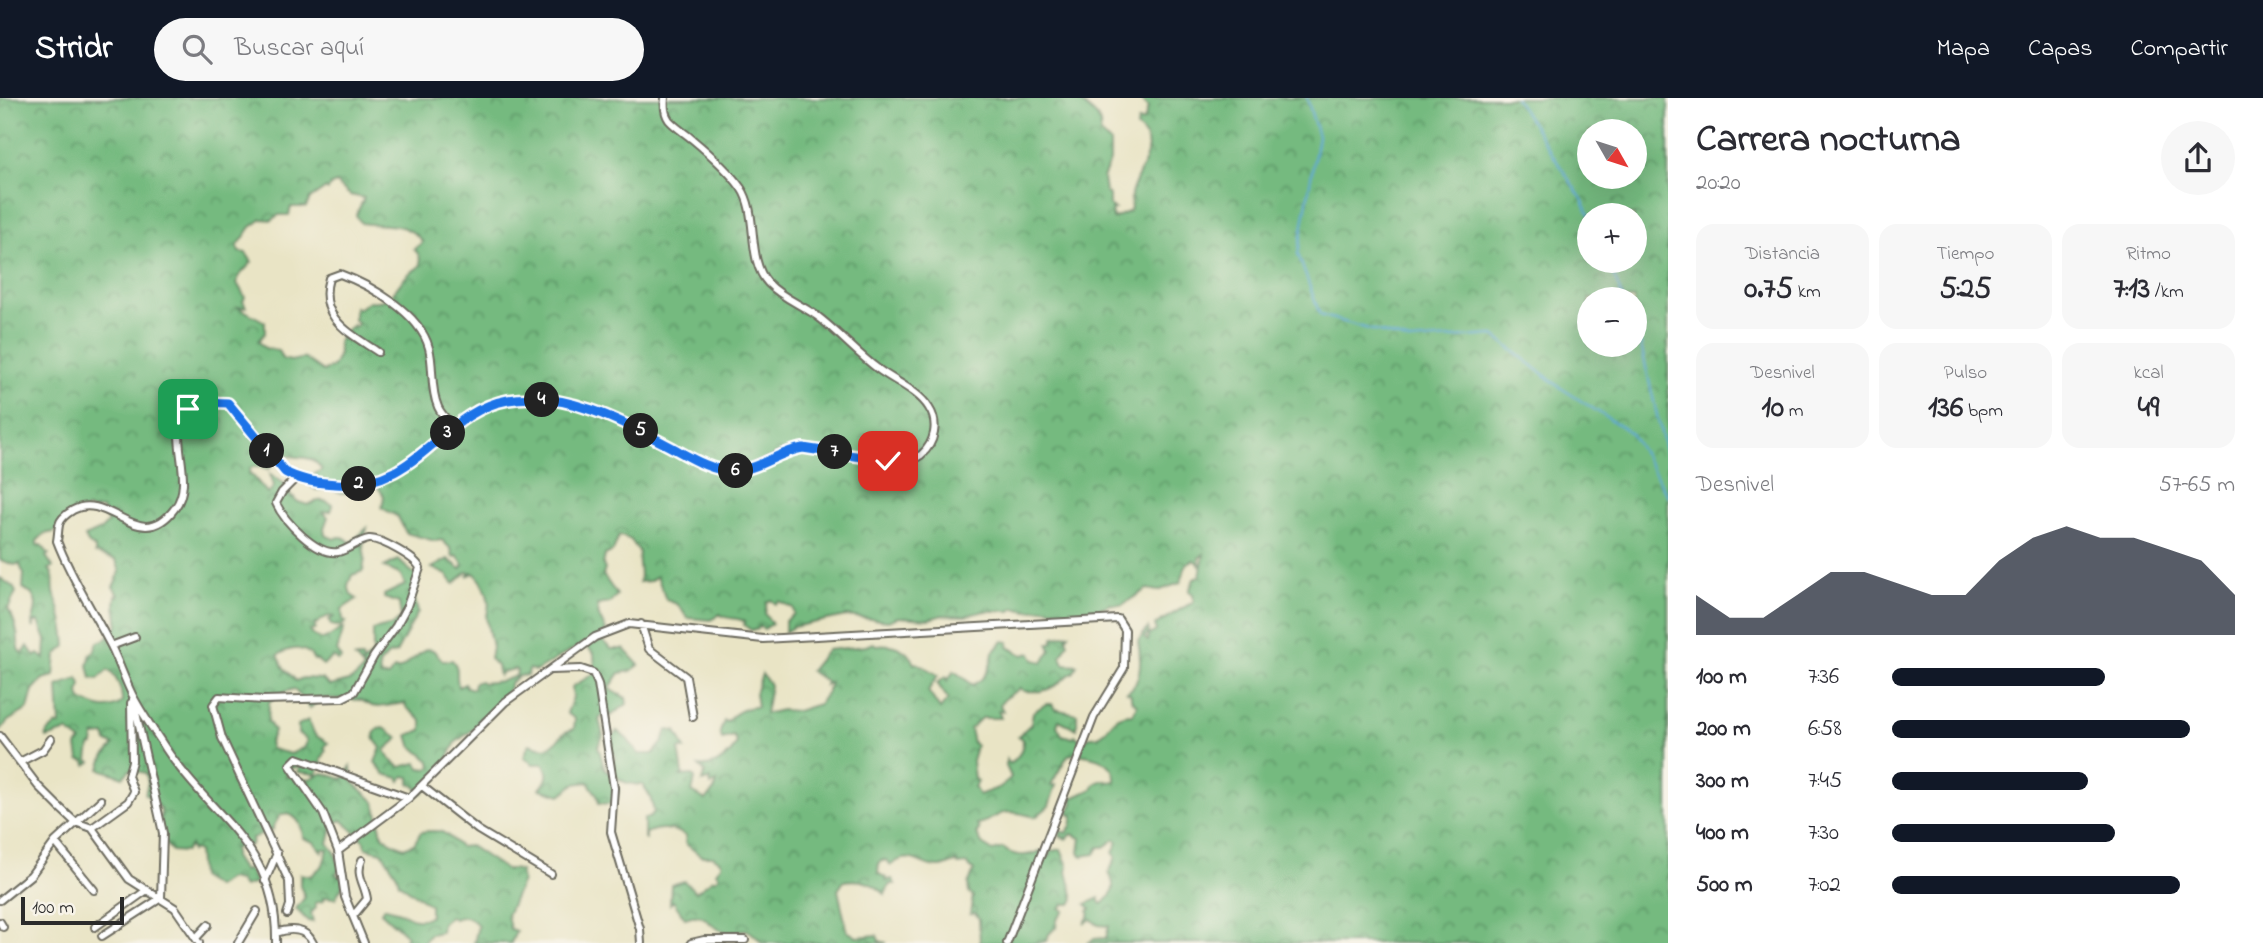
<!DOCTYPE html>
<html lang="es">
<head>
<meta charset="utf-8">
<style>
  :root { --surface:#fff; --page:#f7f7f7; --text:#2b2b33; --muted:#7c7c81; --accent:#111827 }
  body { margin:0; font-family:"Indie Flower",sans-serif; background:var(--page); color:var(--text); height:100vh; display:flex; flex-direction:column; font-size:26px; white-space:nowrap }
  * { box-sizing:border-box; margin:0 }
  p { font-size:23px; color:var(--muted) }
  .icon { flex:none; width:38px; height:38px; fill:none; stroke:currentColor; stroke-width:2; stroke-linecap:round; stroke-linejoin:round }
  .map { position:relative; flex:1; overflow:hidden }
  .side { display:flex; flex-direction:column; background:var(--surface); width:595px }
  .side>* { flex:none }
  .needle { width:46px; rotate:129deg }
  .buttons { position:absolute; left:1577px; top:21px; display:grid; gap:14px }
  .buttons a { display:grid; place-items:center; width:70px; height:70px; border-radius:50%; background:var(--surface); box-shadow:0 7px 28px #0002; font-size:35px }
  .scale { position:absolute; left:21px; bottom:18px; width:103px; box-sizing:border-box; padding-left:7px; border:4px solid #2b2b2b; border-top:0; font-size:19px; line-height:24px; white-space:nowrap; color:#2b2b2b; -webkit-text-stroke:5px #f7f3e8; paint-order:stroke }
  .pin { position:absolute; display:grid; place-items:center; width:60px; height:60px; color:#fff; margin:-30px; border-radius:14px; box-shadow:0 4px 10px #0006 }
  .km { position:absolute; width:35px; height:35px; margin:-18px; border-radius:50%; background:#222; color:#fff; font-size:19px; line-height:35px; text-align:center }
  .round { display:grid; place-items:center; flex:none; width:74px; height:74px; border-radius:37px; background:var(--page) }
  .head { display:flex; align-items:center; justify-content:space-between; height:119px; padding:0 28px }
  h1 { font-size:38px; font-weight:700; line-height:52px }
  .stats { display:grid; grid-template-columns:repeat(3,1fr); gap:10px; height:119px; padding:7px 28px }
  .stats div { display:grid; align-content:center; border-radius:18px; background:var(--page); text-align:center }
  .stats b { font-size:30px; font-weight:700 }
  .stats small { font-size:19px; font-weight:400 }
  .stats p { font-size:19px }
  .chart { height:196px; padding:14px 28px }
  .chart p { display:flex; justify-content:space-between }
  .chart svg { width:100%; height:126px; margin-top:7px; fill:var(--accent); opacity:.7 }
  ul { padding:0 28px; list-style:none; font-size:23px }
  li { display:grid; grid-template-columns:112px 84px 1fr; align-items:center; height:52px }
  li i { height:18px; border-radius:9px; background:var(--accent) }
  header { display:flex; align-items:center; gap:42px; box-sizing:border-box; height:98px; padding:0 35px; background:var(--accent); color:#fff }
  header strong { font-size:33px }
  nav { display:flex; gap:38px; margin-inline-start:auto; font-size:24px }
  .search { width:490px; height:63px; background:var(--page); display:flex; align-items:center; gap:18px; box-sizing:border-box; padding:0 24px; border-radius:38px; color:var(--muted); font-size:26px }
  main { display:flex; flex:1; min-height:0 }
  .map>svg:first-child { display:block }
</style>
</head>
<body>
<header>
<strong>Stridr</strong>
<div class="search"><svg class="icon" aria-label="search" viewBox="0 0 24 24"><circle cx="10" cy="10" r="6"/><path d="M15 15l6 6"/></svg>Buscar aquí</div>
<nav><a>Mapa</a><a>Capas</a><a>Compartir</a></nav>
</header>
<main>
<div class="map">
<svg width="1668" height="845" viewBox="0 0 1668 845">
  <defs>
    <pattern id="forest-crowns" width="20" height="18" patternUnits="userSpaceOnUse" patternTransform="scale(1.75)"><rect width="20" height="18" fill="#74ba7f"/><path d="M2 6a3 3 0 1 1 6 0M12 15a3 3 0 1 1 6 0" fill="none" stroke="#5f9768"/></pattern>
  </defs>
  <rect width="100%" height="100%" fill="#f7f3e8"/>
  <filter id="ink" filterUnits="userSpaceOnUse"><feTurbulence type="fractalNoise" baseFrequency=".0143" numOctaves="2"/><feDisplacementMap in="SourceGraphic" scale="14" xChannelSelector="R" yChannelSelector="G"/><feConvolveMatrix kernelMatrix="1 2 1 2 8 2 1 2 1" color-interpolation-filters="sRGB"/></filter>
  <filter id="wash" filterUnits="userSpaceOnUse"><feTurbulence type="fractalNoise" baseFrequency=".00686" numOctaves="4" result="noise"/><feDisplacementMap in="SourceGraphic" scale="28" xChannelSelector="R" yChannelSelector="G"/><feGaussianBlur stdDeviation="1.57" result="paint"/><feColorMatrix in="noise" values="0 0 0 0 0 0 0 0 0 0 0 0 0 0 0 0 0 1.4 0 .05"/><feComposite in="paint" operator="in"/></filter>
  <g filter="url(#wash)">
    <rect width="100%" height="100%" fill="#e9e4c5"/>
    <!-- forest -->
    <path fill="url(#forest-crowns)" stroke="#507255" stroke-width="2" fill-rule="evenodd" d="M0,0H1077C1087,14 1103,14 1100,36L1110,45V63L1103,80L1105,94L1109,97V107L1114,111H1111L1113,121L1130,113C1132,107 1130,103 1131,97C1134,78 1163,47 1137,30L1138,23H1144L1148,10L1140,0L1127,2L1125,0H1668V845H1088L1094,841L1106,840L1109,828L1098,827L1091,821L1084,826L1090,816L1088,813L1091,811L1086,806L1099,800V804L1103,806C1114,796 1116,788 1109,775L1116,759L1113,754L1118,744L1115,741L1104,749H1099L1095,756L1082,758L1079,755L1081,740L1072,736L1067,741L1060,738V733L1067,735L1071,728L1073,718L1068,715L1073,705L1071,698L1073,700L1092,691L1096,685L1103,682L1109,684L1115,683C1117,661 1084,654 1068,657L1052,685L1051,688L1056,687L1049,708L1036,719C1025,717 1014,712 1003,715C992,719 989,724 977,726L979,732L976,735L982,746L993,753L1003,750C1013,759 1028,759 1040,753L1047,759L1051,757L1046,749L1053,753L1061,751L1068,768L1067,773L1074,801L1071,806H1064L1060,810L1064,813L1057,822L1056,829L1049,836L1046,843L1036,845H980L979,821L975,815L970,816L973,798L969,795L968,786L974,773L967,766L959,767L956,764C951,765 944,769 940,769C921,770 912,751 891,767L886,762L879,764L878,775L886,780V783L892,781L895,786H890L885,796C873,785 861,780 844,783L838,792L847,833L857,839L877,837L879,843L887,845H762C740,820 744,839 724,833C704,828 710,812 685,820L673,803L670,806L671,787L684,783L696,794L713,781L715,782L719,778L716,774L721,768V764L713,758H701L685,745L686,738C673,730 659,729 646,735V741L644,740V720H649L654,714L650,698L643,687C621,686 619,682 607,666L609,663L615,662L616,659L610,652L609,639L613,638L617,633L627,641L639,656H653L663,644L667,632L676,633L685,651H679L683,676L681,678L693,677L695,681L692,694L706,702L715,691L717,684L711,687L710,681L702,684L705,674L699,668C715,670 731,658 737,645L734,638L722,641L720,634L724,623L727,624C733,616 746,608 757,609L755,595L762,576L770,587L765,616L782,612L797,613L819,606L827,594L830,584L825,587L826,583L810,573L827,552L866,548L873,545L876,547C892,545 908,550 914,566L917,565L938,577L928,593L940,611L948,601L937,585L946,579L947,583L954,573L973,587C986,580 992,568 993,554L1003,543L1009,544L1008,549L1023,557L1031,555L1034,562L1043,564L1051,552L1048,545H1052L1054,539L1069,536L1066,540L1068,545L1061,558L1064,566L1077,567L1074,574C1065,578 1060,586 1051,590C1042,595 1032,593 1023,593L1021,590L1005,600L1000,607L1003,613L998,612L1001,620H981L970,631L973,645L976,648L972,663L974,681L978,683L974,689L979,697C992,691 1002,692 1011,679L1006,668V661L1010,666C1019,658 1023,653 1023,642L1018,638L1031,626L1033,614L1046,606H1052L1055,611L1077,616V631L1059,622L1057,628L1062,637L1073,640L1075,637L1083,645L1089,639C1112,641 1106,615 1133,616L1137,607L1131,601V596L1127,594C1143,585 1141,559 1138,543L1148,530L1149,535L1144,540L1148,543L1149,537L1156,533L1155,527C1168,519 1180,511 1194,504L1193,496L1189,493L1194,481L1200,478L1204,456L1199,460L1200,467L1194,462L1187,465L1180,485L1158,493L1147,491L1122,507L1111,506L1082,517H1070L1047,510L1027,513L1014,510L1011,513H985L965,518L943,517L929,521L898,519L888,523L846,518L793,529L785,534V523L794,516L793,510L779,503L776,506L771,502L767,504L765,516L772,526L764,531L760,528L757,532H751L744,527L745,524C738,518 728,523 720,516L711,522L688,520L677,506L666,502L657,478L650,483L639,484C642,475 637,465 639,454L631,442L619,437L613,453L605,457L603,467L605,471L603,477L617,497L610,505L597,507L599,519L606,532L601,541L611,551H624L639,567L631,573L620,575L609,591L626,600L627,606L610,618L605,614L599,621L603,638L598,648L604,669L618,686L619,694L614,703L610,706L599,705L597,697L588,684L574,686L561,697L540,691C548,682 550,675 543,666H533L524,659L529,646C551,654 551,649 565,634L574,631L575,621L567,615L573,599L572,589L595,575L594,556L584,545L536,573L529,571L528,577L519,578L510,585V589L496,609L475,630L456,644L440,676L424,690V694L417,696L418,691L410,685V679L404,678L400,683L399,680L384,676L375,664L381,650L375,642L374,636L378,631L384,630L399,640L385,652L390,661L400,669L417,665L420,670L428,671L431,668L430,663L411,647L408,637L422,632V623L406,609L405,605L379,609L372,608L361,602L322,600L310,610L294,591L278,596L269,604L268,623L274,633L269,645L271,651L291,656L305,649L307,642L298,635V627L308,622L315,637L328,645L324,650L326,653L321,662L323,667L316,666L319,672L316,676L297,674L301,668L287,671L286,679L294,678L295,682L302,680L307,682L323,675L343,681L351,668L352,683L375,704L382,737L391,744L404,750L414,746L421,734C445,731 444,734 460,749L470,748L506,772L513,771L520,773L522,783L507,817L510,831L516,833L511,845H474L478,828C472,819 464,817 454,821L450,818L442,825L441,834L430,836L423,845H403L407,838L381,814L384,809C390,812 397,812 402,815C412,821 420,824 430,818V807L399,785L397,777L382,754L366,750L364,743L342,722L333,726L328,745L335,754L340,771L335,776L342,779V789L335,800L323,799V803L315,805L316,810L311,815L313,824L308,823L296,811L305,799L300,788V776L311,778L323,767L328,751H323L322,754L314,744L303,740C302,727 299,721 288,715L280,717L273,729V732C264,733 260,739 252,740L251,747L234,750V759L243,773L248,771L256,785L243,789L239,783L229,781L216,789L200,779L198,753L193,751L191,753L190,747L185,754L172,753L160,740L161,711L145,696L148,685L146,675L130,672L123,679L100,671L104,659L114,647L107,644L105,637L94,638L93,647L90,648L88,662L91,664L86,667L85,663L79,662L77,648L81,643L67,633L47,640L46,636L56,627H60L58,588C64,584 71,585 78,580L81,586L79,596L81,602C96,609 108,615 122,604C122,590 118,580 108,572L98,581L91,580L88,567L91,555L94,554L98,544L106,541L118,528L115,507L116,498L119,497L113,489L120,474L116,462L95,455V450L88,445L85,439L101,432L108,425L102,411H95V413L87,410L54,434L44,436L37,443V447H41L49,456L46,458L53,469L49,471C57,480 51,488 55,498C61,514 65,530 66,548L56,557L54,578L43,581L33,592L28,611L8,623L0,633V480L13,489L16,494L8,511C16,524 19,536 18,551L23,556L28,548L35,559L39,556L45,561L46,542L39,524H34V530L32,525C37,510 40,499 23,490L24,476L19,465L15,467L0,462ZM1589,33H1634V79H1589ZM336,85L350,97L364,100L356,117L361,125C386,129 405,122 423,144L414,151L419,157L421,167C418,170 415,172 411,174C394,187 395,206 369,203L358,211L355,209L354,222L358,226L354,230L353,227L341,237L338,244L339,256L333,269L323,273L304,260L291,263L282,261L279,253L265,250L258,243L265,235V224L238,209H246L243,203L245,199L237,185L239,178L252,164L246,155L239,154L237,149L251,129L262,121L272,122L279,117H289L291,109H306L310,101L326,90L328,92L331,87ZM1589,117H1634V163H1589ZM1589,201H1634V247H1589ZM284,357C302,361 313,356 322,372L309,379L310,387L316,392L331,390L341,395H346L357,386H376L384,398L382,410L398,419L406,435L435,443L442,442L451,451L453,459L457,458L464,467L461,471L448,461L432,470L447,477L454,486L467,474H471L467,478L474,475C485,484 493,506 486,519L492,549L490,561L497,568L499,578L502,574L515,571L517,573L516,578L502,583L483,585L480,583L474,585L473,591L466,589L465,586L459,589C454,579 461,571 452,562L443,563L433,552L426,551L400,571H394L388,579L380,578L379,567L388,557L396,555L418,514L414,500L419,480L398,462L384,469L401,477L405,487L384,497V500L399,505L401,520L393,527L373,532V556L363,565L362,560H355L364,570C354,584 346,584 330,588L322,581L303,580L296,583L283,569L278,557C291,549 306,547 314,562H317L323,567L333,559L338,563L341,561L337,553L344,530C336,533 331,539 323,542L314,538L310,533L316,531L314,527C322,523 325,516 334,519L329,522L331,527L340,529L346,524L343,523L342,511L357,501L351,497L348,487L352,477L363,473L365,460L363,448L367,430L351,445C345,439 341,437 334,441L325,437L324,430L328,419L323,414L331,413L332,406C323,401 317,402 308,407L295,403L294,399L291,400L288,388L270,376L274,388L268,396L253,378L249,377L250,370L257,368L269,371L275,363Z"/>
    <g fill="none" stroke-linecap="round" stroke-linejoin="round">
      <!-- stream -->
      <path stroke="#60a8d7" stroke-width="2" d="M1307,0L1318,38L1298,156L1320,217L1410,243L1493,237L1561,290L1631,335L1668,398
        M1515,0L1582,101L1589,117
        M1608,163L1623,201
        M1634,229L1640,243L1668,365"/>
    </g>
  </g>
  <g filter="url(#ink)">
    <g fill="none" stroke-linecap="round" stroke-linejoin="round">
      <!-- street casing -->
      <g stroke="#6e6c61" stroke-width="10">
        <path id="street" d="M378,254C350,235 317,220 329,180L340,176C370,187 420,215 429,250C434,268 430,291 438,309C441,316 449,324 454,330
          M641,526L649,551L686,579L693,619
          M111,548L135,539
          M551,572L581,571L593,575L598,586L614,690L611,734L640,831L641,845
          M0,638L38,688L58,708L75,724L92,730L129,781L175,810L199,845
          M20,664L43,652L51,641
          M422,688L478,732L551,776
          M92,730L128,704L134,694L128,678L132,663L131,605
          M55,744L94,792
          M338,753L409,700L505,604L595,539L629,526L763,541L1118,521L1125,532L1124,570L1094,619L1007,845
          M265,783L277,755
          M0,802L31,777L55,744L101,702
          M287,816L290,807L289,783L222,640L213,607L219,599L263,602L342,600L354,594L374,558L396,528L407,508L420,470C416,460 380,440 369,441C358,443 349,451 338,454C317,458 284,423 276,405L282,394L296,380
          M353,818L367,801C365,786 355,777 362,762
          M0,824L3,829
          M95,829L147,792
          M276,835C290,830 306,830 313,845
          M102,838L161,800L163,735L133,601
          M196,840L208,827
          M238,845L257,813
          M276,845C278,747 212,721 166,651C154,632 139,612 130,592C123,577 118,562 111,548C93,513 71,480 57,443C58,438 58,432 59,427C60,421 68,415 73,412C109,392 140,458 175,410C199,378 158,326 196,306C205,301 218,303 228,305L285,374C301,383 318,385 336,386C382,389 415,363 449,335C459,326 469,316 482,310C508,298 535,301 562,304C598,308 643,335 675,351C690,359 706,369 723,372C750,377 770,355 795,351C830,345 892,379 921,357C935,345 939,325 929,310C919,293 894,283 878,271C858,256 841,237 821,221C805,208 783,201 768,185C746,161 759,116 741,90C728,72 709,55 692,41C685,35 675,29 669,22C664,15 664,8 665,0
          M364,845L345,799L338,753L323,715L290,667L297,660L409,700
          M691,845L704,842H745"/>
      </g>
      <!-- street -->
      <use href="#street" stroke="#fff" stroke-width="6"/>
    </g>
  </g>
  <g fill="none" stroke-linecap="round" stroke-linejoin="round" filter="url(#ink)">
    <!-- route casing -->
    <g stroke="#fff" stroke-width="14">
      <path id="route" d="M188,311L201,304L228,305L285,374C301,383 319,385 336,386C420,391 440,314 508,302C565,293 620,322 669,348C688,358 710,373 733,373C757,373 779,353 803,350L888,363"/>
    </g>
    <!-- route -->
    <use href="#route" stroke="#1a73e8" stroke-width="9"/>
  </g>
</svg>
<div class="buttons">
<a><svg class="needle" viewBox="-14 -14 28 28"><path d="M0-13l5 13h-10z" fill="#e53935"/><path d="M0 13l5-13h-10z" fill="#7c7c81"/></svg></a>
<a>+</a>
<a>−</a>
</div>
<div class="scale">100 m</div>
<div class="pin" style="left:188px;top:311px;background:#1e9e55"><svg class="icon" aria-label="arrive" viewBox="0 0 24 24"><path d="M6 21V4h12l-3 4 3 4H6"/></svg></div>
<div class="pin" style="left:888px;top:363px;background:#d93025"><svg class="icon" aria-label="check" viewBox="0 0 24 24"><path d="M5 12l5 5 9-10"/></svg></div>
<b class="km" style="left:267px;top:353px">1</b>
<b class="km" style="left:359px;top:386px">2</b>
<b class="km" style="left:448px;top:335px">3</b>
<b class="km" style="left:542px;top:302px">4</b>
<b class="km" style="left:641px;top:333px">5</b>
<b class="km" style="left:736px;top:373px">6</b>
<b class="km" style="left:835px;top:354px">7</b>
</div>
<section class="side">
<div class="head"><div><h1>Carrera nocturna</h1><p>20:20</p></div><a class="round"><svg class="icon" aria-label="share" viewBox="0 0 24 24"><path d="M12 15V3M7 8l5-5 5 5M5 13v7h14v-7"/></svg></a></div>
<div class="stats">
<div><p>Distancia</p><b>0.75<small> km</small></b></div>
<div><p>Tiempo</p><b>5:25</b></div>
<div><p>Ritmo</p><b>7:13<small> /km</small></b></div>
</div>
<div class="stats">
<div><p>Desnivel</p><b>10<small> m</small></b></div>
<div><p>Pulso</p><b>136<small> bpm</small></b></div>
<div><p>kcal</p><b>49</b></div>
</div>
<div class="chart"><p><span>Desnivel</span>57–65 m</p>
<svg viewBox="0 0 160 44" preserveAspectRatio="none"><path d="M0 44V30L10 38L20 38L30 30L40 22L50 22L60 26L70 30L80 30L90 18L100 10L110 6L120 10L130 10L140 14L150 18L160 30V44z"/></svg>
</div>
<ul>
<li><b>100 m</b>7:36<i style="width:62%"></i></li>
<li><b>200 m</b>6:58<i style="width:87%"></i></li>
<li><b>300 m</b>7:45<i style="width:57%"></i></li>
<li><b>400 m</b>7:30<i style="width:65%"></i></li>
<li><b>500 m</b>7:02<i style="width:84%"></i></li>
</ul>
</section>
</main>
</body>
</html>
